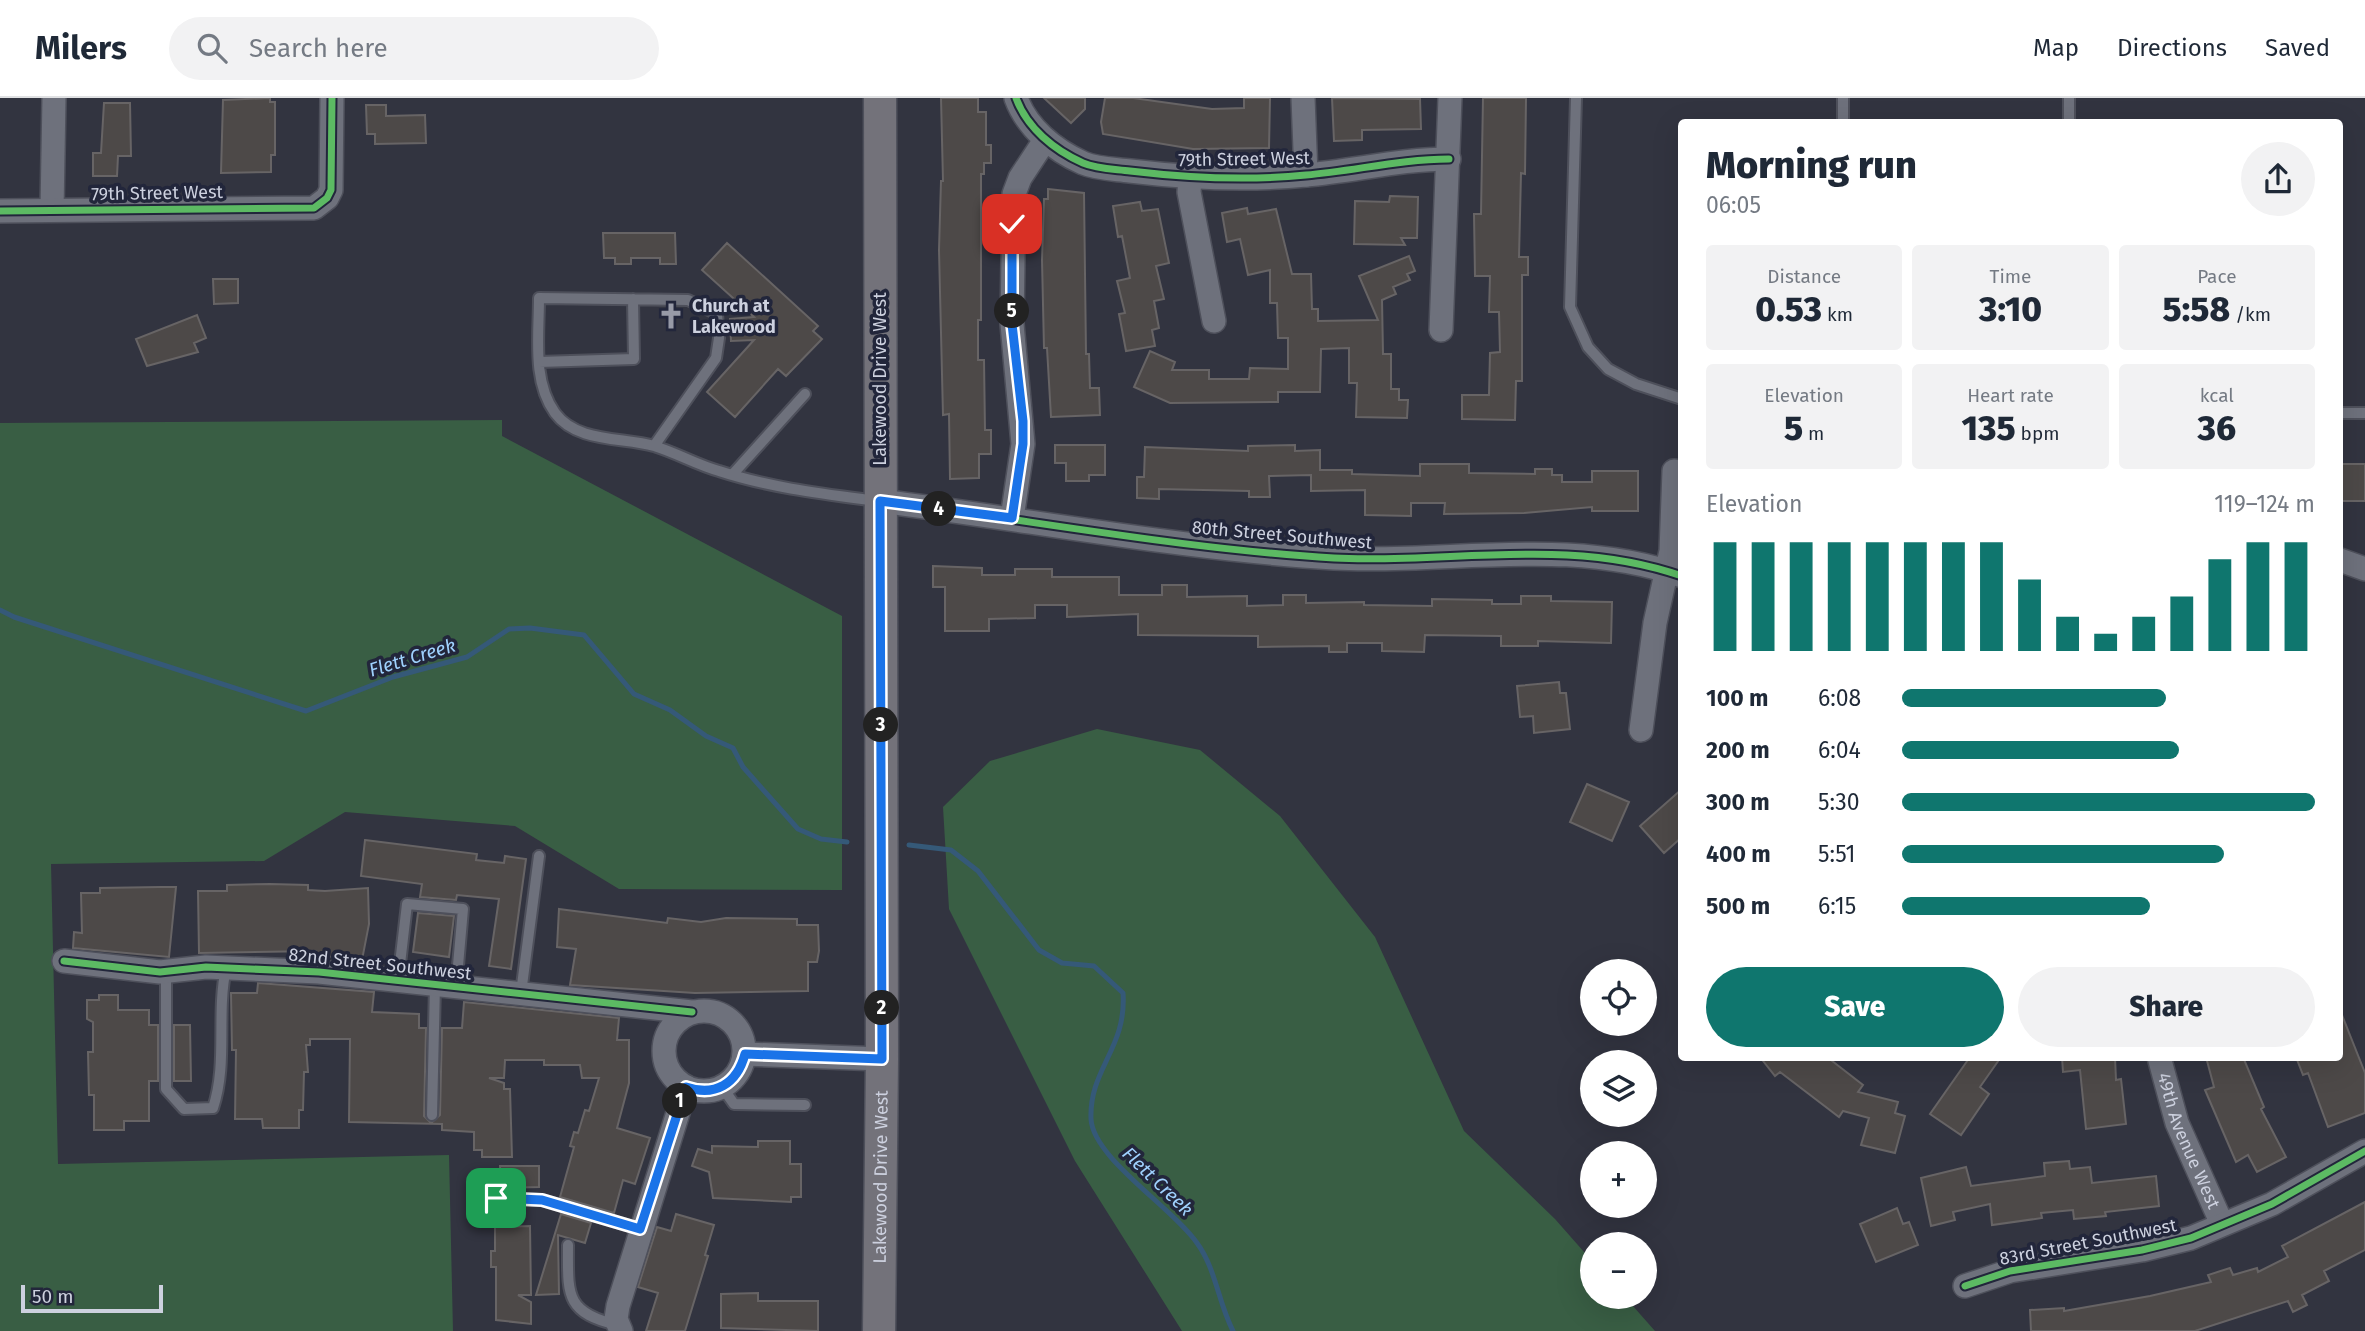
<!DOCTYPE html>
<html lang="en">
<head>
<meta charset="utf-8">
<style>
  :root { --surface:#fff; --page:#f2f2f3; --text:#1f2937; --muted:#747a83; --line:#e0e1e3; --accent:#0f766e }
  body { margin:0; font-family:"Fira Sans",sans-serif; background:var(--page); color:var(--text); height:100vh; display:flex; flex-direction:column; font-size:26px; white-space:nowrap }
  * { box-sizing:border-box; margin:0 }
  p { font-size:23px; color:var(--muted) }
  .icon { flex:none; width:38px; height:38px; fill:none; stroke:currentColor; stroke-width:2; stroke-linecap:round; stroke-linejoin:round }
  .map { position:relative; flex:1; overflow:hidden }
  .sheet { position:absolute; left:1678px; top:21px; width:665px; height:942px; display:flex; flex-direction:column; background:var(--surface); border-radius:7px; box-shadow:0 7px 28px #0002 }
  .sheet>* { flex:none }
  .fabs { position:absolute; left:1580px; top:861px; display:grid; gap:14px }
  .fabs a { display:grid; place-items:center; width:77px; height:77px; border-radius:50%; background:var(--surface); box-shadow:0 7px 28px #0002; font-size:35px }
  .scale { position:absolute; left:21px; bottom:18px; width:142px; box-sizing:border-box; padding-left:7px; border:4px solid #cdd1df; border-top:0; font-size:19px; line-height:24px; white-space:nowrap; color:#cdd1df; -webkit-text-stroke:5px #22263b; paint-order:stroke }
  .pin { position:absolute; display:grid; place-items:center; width:60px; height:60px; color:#fff; margin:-30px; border-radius:14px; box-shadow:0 4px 10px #0006 }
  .km { position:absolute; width:35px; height:35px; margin:-18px; border-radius:50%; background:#222; color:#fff; font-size:19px; line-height:35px; text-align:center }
  .round { display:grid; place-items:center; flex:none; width:74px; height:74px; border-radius:37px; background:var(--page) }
  .headline { display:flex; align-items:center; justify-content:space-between; height:119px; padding:0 28px }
  h1 { font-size:38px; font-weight:800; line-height:52px }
  .metrics { display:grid; grid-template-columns:repeat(3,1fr); gap:10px; height:119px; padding:7px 28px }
  .metrics div { display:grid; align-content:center; border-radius:7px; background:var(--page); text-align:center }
  .metrics b { font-size:35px; font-weight:800 }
  .metrics small { font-size:19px; font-weight:400 }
  .metrics p { font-size:19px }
  .chart { height:196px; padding:14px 28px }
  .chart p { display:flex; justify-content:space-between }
  .chart svg { width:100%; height:126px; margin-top:7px; stroke:var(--accent); stroke-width:6 }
  .button { display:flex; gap:14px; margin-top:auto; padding:14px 28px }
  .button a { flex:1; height:80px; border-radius:42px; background:var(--accent); color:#fff; font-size:28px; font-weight:800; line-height:80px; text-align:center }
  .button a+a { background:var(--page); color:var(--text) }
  ul { padding:0 28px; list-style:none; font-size:23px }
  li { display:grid; grid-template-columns:112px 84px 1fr; align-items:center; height:52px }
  li i { height:18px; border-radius:9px; background:var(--accent) }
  header { display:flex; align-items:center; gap:42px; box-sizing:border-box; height:98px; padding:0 35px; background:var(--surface); border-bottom:2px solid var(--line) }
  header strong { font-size:33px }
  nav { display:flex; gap:38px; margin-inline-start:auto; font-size:24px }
  .search { width:490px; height:63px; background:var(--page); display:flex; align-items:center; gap:18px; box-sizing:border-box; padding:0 24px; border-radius:38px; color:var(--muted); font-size:26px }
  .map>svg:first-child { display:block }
</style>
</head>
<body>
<header>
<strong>Milers</strong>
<div class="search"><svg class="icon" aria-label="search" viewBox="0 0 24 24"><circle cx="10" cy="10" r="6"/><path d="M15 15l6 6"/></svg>Search here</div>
<nav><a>Map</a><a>Directions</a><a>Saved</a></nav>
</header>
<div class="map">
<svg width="2365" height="1233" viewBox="0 0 2365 1233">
  <rect width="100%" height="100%" fill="#323440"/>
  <!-- green -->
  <path fill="#395e44" d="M502,322V338L842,518V792L619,791L515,728L345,714L264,763L51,766L58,1066L449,1057L453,1233H0V325Z
    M1097,631L1200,652L1280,718L1375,839L1464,1033L1555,1121L1592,1163V1199H1625L1655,1233H1182L1075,1063L949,811L943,709L990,663Z"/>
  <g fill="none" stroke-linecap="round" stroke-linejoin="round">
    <!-- stream -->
    <path stroke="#355978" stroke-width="5" d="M0,512L14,519L306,613L393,579L467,559L509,531L530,530L584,537L634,596L670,612L706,638L733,650L743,669L798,731L821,741L847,744
      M909,747L951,752L978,773L1039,852L1062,865L1094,868L1123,895C1127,950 1089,971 1091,1021C1093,1060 1173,1110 1197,1145C1216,1171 1218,1204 1233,1233"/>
  </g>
  <!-- building -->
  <path fill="#4d4948" stroke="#676465" stroke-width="2" d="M270,0V4H275V57H271V74L221,75L223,2Z
    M941,0H978V14H986V47H991V65H984V76H981V222H978V262H984L985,332H991V356H979V380L950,381L949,316L943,317L939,152L941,83H943Z
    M1044,0H1085V11L1071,25Z
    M1105,0H1133L1212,11L1244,10V0H1270L1269,50L1193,51L1103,36L1101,24Z
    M1332,0L1420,1L1421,31L1362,32V42L1334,43Z
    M1483,0H1526L1525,76L1521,75L1519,159H1528V177H1522V283H1516L1515,322L1462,321V297H1489L1490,255L1500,254L1499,214H1489L1490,178H1475L1474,116H1481Z
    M104,5H130L131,58H118L117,78H93V55H101Z
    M366,7H386V18L425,17L426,45L375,46V36H367Z
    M1048,91L1084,95L1086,256H1089L1090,290H1099L1100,317L1051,319L1047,250H1044L1042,162L1044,101H1048Z
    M1390,98L1418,99L1417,140H1401L1405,147L1354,146L1355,103L1389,104Z
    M1140,104L1142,113L1158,111L1169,165L1156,168L1164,201L1154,203L1159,230L1152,232L1155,248L1126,253L1119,216L1125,215L1117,183L1130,180L1122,138L1118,139L1113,108Z
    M1247,110L1248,116L1276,111L1292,176H1311L1312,211H1318V223L1378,222L1359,178L1409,158L1415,173L1407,176L1410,182L1393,189L1396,196L1382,202L1383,256H1391V291H1399V302H1408L1407,320L1356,319L1357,285H1349V250L1321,251L1320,294H1278V304L1170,305L1134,289L1150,253L1175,264L1172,272H1209V281H1249L1250,270L1288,271V240H1278L1277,205H1270V172L1248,177L1240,141L1227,144L1222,115Z
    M603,135H675L676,166H660V160H631V166H615V160H604Z
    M727,145L818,228L813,233L822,241L786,278L778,271L735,319L707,294L754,242L731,243L730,221L754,219L702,172Z
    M213,181H238V205L214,206Z
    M197,217L206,240L194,245L198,254L147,268L136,241Z
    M1055,347H1105V377H1089V383H1066V365H1055Z
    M1295,347V353L1320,352V372H1352V376L1420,378V366H1469V375L1535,376V371H1552V377H1562V384H1592V373H1638V413H1592V409L1524,415L1444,416L1445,405H1411V418L1365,417V392L1311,393V377L1269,378L1270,399H1249V393L1159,391V401L1137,400V379H1144L1145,349L1248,353V348Z
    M2340,366H2365V403H2340Z
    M933,468L982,470V477H1015V471H1052V479H1119V497H1162V487H1187V499L1247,498V508L1283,507V497H1306V505L1364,504V507L1432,508V501L1492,502V506H1521V498H1551V503L1612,504L1611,545L1538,543V548H1501V538L1425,537L1424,554L1382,553V545H1347V554H1329V548L1258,549V538L1138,537V516L1067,519V507H1035V520L989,521V533H945V489H933Z
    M1559,584L1560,595H1566L1570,631L1534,635L1533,618L1520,619L1517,588Z
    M1587,686L1629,704L1612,743L1570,724Z
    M1682,691V739L1664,755L1640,728Z
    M365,742L477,756L476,762L504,765L505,758L526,761L511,871L489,868L499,801L457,797L456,802L420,799L422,786L361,778Z
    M270,786L308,787V792L325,793L368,790L369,826L362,862L316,857V853L199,855L198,793H227V787Z
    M160,789H176L169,859L73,850L74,834L82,835L81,795H100V790Z
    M559,811L667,825L668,820L701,824L726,820L797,821V827H818L819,853L817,864H808V893L695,895L570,887L576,851L557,849Z
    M418,815L454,818L449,859L413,854Z
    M258,885L374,894L372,914L419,916V930H426L424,1018L431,1025L440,1017L442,930H462L464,904L619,920L617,942H629V985L617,1030L650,1040L635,1086L623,1082L614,1115L560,1099L574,1049L570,1048L574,1034L578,1035L585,1012L589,1013L599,980H582L580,967H544V962H505L504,980H489L504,985V991H510L512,1059H482V1052H474V1034L442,1032V1026L349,1024L350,941H310V947H306L308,974H304L303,1012H299V1030H263L262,1021H235L236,952H232L231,895H257Z
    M99,897H118V912H149V927H158V983H149V1023H124V1032H94V997H89L88,954H93V924L87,921V902H99Z
    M2340,912L2365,975V1015L2328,1029L2308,975L2303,977L2296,959H2340Z
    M174,927H190L191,983H174Z
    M1760,959H1827L1863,987L1858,994L1898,1004L1895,1015L1905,1018L1895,1055L1861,1047L1869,1020L1843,1013L1839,1019L1780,974L1775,978Z
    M1970,959H2001L1980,989L1989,996L1961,1037L1930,1016Z
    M2062,959H2115L2116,982L2121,981L2126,1026L2086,1031L2080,972L2063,974Z
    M2206,959H2243L2264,1009L2261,1011L2286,1059L2257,1074L2248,1057L2236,1064L2205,992L2214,989Z
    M758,1043H790V1066H801V1099H791V1104L713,1100L709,1074L692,1068L698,1051L712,1055V1048L758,1049Z
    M2069,1063L2070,1071L2090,1069L2092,1085L2156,1078L2159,1108L2105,1114L2106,1118L2074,1121L2073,1112L2041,1115L2042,1120L1992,1127L1990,1106L1953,1114L1955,1122L1931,1128L1921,1080L1966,1069L1971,1088L2045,1078L2044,1065Z
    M500,1068H539V1089L501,1090Z
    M2365,1104V1152L2324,1173L2329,1183L2302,1197L2307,1207L2293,1214L2288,1203L2195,1233H2031L2030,1212L2064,1210V1213L2150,1198L2211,1184L2208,1177L2230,1170L2233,1177L2257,1170L2258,1174L2288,1159L2282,1148Z
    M1897,1110L1903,1126L1909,1124L1918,1147L1876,1164L1860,1126Z
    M561,1116L591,1125L585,1145L558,1137L559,1196L536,1197Z
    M676,1116L714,1127L705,1157L708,1158L685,1233H646L658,1195L638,1189L657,1129L671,1133Z
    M530,1128L531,1197H518L531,1204V1226L496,1222V1169H491V1153H495V1129Z
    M758,1195V1203H818V1233L721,1230V1196Z"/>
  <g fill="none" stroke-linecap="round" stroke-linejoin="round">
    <!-- lane casing -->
    <g stroke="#4e505b" stroke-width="14">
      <path id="lane" d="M1576,0L1570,209L1588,249L1608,271L1636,286L1682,301
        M2069,0V24
        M1843,24V0
        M539,264L634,261L633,201
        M2340,315H2365
        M654,348L716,260L719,240L717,216L688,202L539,200C539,238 532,283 555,315C577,345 623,339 654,348C677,355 697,367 719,373C771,390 824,396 877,403
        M732,377L805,296
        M166,873V991L184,1011L213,1010C228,965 216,917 226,870
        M398,883L407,806L463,811L456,890
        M521,895L539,758
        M722,989L734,1006L805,1007
        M432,1017L435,887
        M496,1100L542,1102L640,1131
        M568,1147C568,1195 564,1215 618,1227"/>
    </g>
    <!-- street casing -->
    <g stroke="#4e505b" stroke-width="26">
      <g id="street">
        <path d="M1016,0C1027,30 1054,52 1083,65C1097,71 1115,71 1130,73C1189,80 1247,83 1306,77C1354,73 1401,61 1449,61"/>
        <path d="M1303,0L1306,77"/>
        <path d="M1190,80L1189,94L1214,223"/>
        <path d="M52,112L54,0"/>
        <path d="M0,113L314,110L327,100L331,92L332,0"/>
        <path d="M1441,232L1450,0"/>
        <path d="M880,403C1031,422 1182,451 1334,460C1450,466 1568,438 1682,478"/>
        <path d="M1012,420L1023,346L1012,226L1014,96L1020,80L1045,42"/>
        <path d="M2340,462L2365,471"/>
        <path d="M1641,632L1655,525L1671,453L1674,373"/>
        <path d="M64,863L160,874L206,869L319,874L692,914"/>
        <circle cx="704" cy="953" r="40"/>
        <path d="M745,956L882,961"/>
        <path id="s1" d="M2159,959L2177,1025L2222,1126"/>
        <path d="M1965,1188L2010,1173L2142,1152L2191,1140L2272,1106L2365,1053"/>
        <path d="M621,1233L616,1221L618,1208L686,989"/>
      </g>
    </g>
    <!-- secondary casing -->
    <g stroke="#4e505b" stroke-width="35">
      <g id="secondary">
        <path id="s2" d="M879,1233L882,961L880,0"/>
      </g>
    </g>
    <!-- lane -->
    <use href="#lane" stroke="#6e717c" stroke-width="10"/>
    <!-- street -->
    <use href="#street" stroke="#6e717c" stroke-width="23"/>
    <!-- secondary -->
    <use href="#secondary" stroke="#73727a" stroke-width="32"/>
    <!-- cycleway casing -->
    <g stroke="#22263b" stroke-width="11">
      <path id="cycleway" d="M1016,0C1027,30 1054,52 1083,65C1097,71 1115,71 1130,73C1189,80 1247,83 1306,77C1354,73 1401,61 1449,61
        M0,113L314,110L327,100L331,92L332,0
        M880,403C1031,422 1182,451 1334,460C1450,466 1568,438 1682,478
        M64,863L160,874L206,869L319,874L692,914
        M1965,1188L2010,1173L2142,1152L2191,1140L2272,1106L2365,1053"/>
    </g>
    <!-- cycleway -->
    <use href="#cycleway" stroke="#5cba63" stroke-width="7"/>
  </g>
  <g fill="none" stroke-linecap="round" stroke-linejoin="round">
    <!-- route casing -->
    <g stroke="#fff" stroke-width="14">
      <path id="route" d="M496,1100L542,1102L640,1131L686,989C715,999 737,986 745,956L882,961L880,403L1012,420L1023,346V323L1012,226V126"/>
    </g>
    <!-- route -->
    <use href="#route" stroke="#1a73e8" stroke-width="9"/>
  </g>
  <!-- icons -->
  <defs>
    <g id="church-bare" transform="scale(2.1)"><path d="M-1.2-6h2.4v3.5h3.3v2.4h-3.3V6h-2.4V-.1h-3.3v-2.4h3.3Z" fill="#979aa7" stroke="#22263b" stroke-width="2.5" paint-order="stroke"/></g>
  </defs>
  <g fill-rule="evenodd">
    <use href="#church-bare" x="671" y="218"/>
  </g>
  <g text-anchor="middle" stroke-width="7" stroke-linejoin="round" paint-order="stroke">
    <!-- street labels -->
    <g font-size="18" fill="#cdd1df" stroke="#22263b">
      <text transform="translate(1244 61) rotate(-1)" y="6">79th Street West</text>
      <text transform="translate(157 95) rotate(-1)" y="6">79th Street West</text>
      <text transform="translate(880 281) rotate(-90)" y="6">Lakewood Drive West</text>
      <text transform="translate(1282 437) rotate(5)" y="6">80th Street Southwest</text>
      <text transform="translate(380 866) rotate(6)" y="6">82nd Street Southwest</text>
      <text dy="6" stroke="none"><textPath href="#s1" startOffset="89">49th Avenue West</textPath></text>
      <text dy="6" stroke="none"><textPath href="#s2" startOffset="154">Lakewood Drive West</textPath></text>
      <text transform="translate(2088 1144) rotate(-11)" y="6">83rd Street Southwest</text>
    </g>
    <!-- poi labels -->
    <g font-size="18" font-weight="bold" fill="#cdd1df" stroke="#22263b" text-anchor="start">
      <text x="692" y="214">Church at<tspan x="692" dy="21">Lakewood</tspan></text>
    </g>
    <!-- water labels -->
    <g font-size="19" font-style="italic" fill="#9fd1fd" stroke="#22263b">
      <text transform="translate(412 559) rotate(-17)" y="7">Flett Creek</text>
      <text transform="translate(1158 1083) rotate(44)" y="7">Flett Creek</text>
    </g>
  </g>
</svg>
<div class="fabs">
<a><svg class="icon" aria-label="locate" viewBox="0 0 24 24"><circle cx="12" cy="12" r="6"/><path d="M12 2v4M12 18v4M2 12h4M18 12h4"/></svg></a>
<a><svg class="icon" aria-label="layers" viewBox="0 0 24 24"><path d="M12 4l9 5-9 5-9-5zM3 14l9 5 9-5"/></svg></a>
<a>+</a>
<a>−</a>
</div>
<div class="scale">50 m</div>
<div class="pin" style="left:496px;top:1100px;background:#1e9e55"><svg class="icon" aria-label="arrive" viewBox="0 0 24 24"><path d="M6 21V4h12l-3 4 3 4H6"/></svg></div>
<div class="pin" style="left:1012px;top:126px;background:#d93025"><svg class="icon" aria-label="check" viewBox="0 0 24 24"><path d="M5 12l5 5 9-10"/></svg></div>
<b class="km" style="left:680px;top:1003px">1</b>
<b class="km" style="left:882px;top:910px">2</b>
<b class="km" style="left:881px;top:627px">3</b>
<b class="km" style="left:939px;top:411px">4</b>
<b class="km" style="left:1012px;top:213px">5</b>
<section class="sheet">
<div class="headline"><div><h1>Morning run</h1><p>06:05</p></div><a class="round"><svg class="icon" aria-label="share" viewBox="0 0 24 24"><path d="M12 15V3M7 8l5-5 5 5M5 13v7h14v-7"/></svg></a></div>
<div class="metrics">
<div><p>Distance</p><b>0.53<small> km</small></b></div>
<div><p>Time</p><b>3:10</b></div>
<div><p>Pace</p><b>5:58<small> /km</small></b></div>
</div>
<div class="metrics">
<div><p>Elevation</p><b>5<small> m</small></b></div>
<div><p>Heart rate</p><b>135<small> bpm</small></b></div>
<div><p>kcal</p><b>36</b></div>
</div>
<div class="chart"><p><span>Elevation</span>119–124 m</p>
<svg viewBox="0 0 160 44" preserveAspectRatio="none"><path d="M5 44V6M15 44V6M25 44V6M35 44V6M45 44V6M55 44V6M65 44V6M75 44V6M85 44V19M95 44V32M105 44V38M115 44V32M125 44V25M135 44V12M145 44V6M155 44V6"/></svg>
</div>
<ul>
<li><b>100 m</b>6:08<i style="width:64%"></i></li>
<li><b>200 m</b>6:04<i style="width:67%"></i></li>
<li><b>300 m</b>5:30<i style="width:100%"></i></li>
<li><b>400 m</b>5:51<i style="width:78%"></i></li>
<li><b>500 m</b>6:15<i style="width:60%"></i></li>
</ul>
<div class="button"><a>Save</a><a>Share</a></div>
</section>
</div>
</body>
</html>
